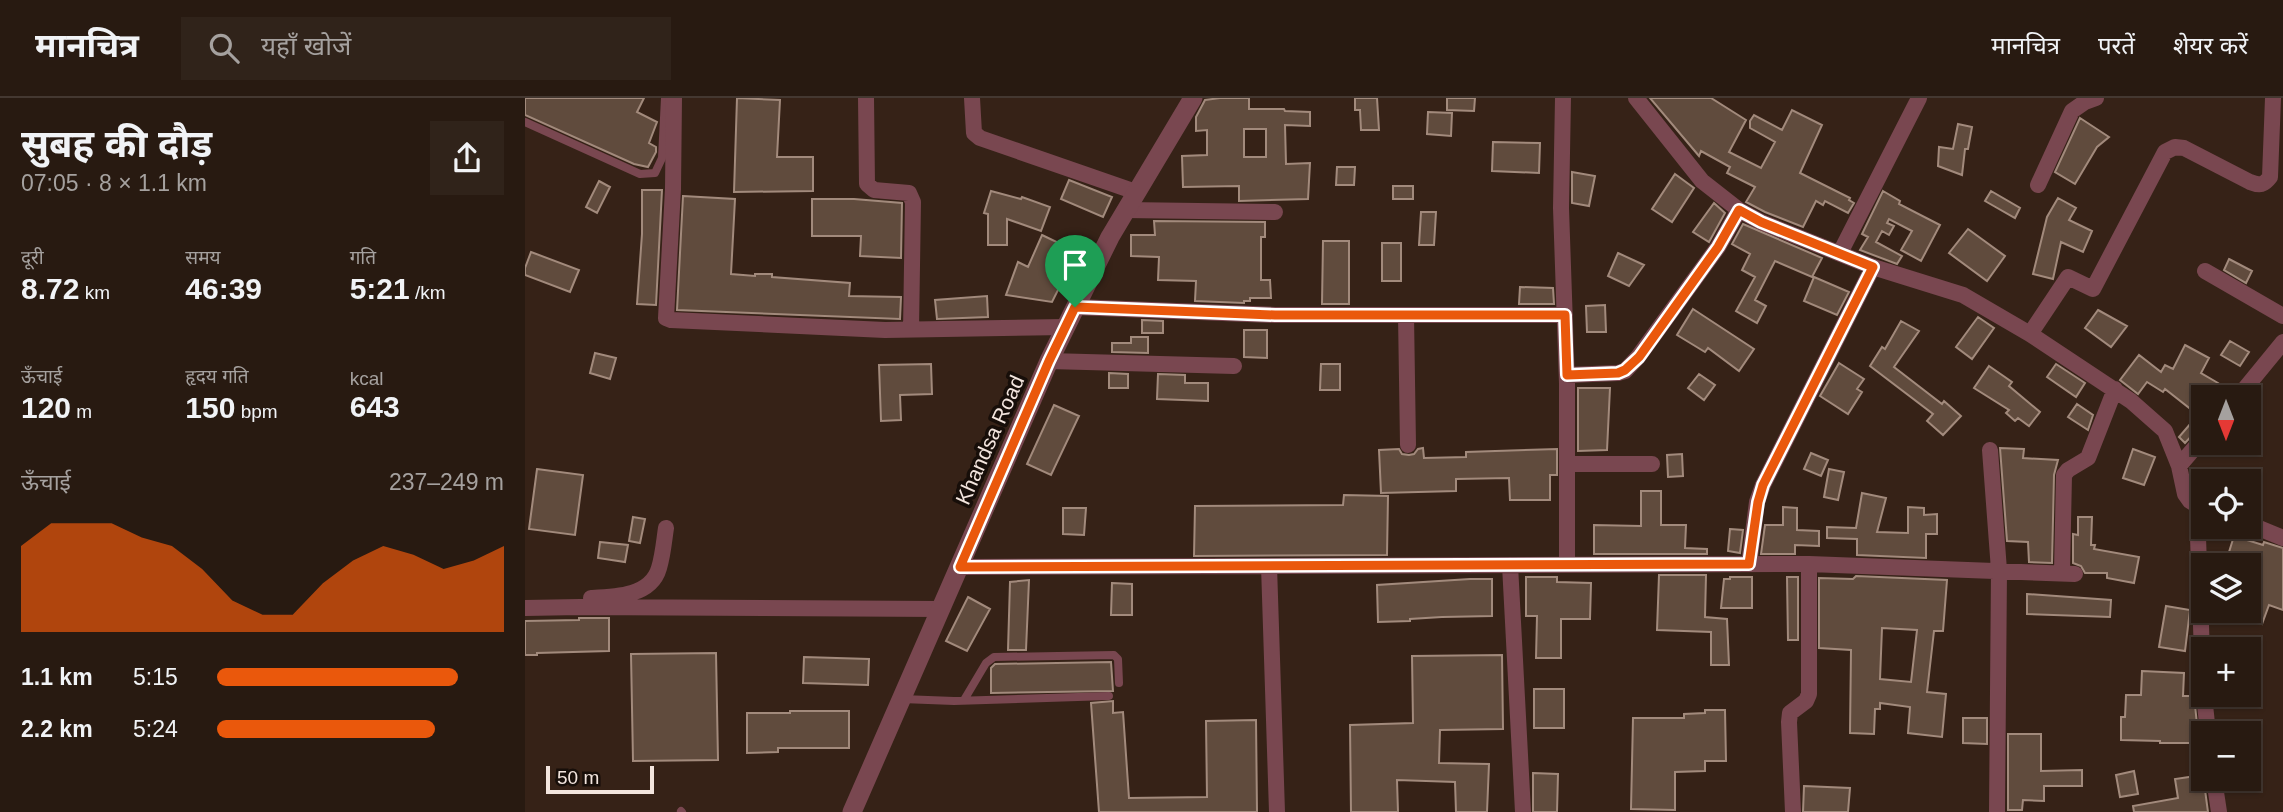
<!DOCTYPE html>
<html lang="hi">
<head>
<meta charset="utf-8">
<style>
  :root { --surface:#281a11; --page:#30231a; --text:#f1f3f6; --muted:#a5a19f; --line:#443831; --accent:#ea580c }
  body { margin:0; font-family:Helvetica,"Noto Sans Devanagari",sans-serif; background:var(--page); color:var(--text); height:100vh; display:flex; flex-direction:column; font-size:26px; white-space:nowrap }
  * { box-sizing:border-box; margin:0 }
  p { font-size:23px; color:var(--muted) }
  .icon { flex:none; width:38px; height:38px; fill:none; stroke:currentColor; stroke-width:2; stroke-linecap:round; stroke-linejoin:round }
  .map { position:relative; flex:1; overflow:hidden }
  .panel { display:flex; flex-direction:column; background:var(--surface); width:525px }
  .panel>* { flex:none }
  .needle { width:46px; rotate:180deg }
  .controls { position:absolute; left:1666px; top:287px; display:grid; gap:14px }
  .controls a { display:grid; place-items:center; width:70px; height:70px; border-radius:0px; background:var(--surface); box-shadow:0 2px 5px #0004,0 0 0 2px var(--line); font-size:35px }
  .scale { position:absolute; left:21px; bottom:18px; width:108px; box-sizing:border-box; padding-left:7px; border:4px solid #f3e5de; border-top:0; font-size:19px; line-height:24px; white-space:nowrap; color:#f3e5de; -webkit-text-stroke:5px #170e09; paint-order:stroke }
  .pin { position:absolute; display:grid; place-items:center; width:60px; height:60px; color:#fff; margin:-72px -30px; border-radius:50% 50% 50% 0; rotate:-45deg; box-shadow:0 0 7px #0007 }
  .pin .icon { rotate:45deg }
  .round { display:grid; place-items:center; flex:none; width:74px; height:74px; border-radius:0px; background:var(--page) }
  .head { display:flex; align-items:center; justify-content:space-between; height:119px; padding:0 21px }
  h1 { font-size:38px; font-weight:700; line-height:52px }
  .figures { display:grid; grid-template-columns:repeat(3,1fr); gap:10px; height:119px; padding:7px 21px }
  .figures div { display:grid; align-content:center }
  .figures b { font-size:30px; font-weight:700 }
  .figures small { font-size:19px; font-weight:400 }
  .figures p { font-size:19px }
  .chart { height:196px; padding:14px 21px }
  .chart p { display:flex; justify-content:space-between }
  .chart svg { width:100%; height:126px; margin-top:7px; fill:var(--accent); opacity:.7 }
  ul { padding:0 21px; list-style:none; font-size:23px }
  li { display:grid; grid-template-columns:112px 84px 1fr; align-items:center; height:52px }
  li i { height:18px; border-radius:9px; background:var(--accent) }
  header { display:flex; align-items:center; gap:42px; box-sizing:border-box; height:98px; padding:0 35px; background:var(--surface); border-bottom:2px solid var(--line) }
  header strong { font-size:33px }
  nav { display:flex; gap:38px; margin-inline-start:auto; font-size:24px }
  .search { width:490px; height:63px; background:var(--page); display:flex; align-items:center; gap:18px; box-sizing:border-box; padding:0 24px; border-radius:0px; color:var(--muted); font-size:26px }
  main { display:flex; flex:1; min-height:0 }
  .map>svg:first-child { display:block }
</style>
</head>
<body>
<header>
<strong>मानचित्र</strong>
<div class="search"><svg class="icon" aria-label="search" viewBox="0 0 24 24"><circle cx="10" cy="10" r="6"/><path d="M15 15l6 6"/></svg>यहाँ खोजें</div>
<nav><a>मानचित्र</a><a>परतें</a><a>शेयर करें</a></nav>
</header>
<main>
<section class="panel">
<div class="head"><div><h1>सुबह की दौड़</h1><p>07:05 · 8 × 1.1 km</p></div><a class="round"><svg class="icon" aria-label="share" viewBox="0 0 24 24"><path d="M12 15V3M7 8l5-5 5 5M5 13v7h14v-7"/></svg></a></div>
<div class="figures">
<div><p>दूरी</p><b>8.72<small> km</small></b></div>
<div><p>समय</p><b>46:39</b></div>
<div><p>गति</p><b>5:21<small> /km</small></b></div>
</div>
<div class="figures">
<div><p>ऊँचाई</p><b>120<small> m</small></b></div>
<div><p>हृदय गति</p><b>150<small> bpm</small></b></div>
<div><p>kcal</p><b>643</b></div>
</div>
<div class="chart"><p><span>ऊँचाई</span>237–249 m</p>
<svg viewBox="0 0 160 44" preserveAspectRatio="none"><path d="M0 44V14L10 6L20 6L30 6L40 11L50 14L60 22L70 33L80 38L90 38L100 27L110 19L120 14L130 17L140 22L150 19L160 14V44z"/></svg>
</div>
<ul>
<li><b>1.1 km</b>5:15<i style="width:84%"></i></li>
<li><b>2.2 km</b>5:24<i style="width:76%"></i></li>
</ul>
</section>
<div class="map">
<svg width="1758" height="714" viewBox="0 0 1758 714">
  <rect width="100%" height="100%" fill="#362217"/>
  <!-- building -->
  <path fill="#604b3d" stroke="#a28a7c" stroke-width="2" fill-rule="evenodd" d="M0,0H119L112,14L132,24L124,45L131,49V54L123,69L109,66L0,17Z
    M212,0L255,2L252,59H288V93L209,94Z
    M695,0H724V11H759L760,13L785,14V28L760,27L761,66L785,65L783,101L714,103V88L658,89L657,58L682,57V32L671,33V19L680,2ZM719,31H741V59H719Z
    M830,0H852L854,32H836L835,12H830Z
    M922,0H950L949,13L922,12Z
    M1125,0H1186L1221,22L1204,54L1236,70L1250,44L1225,30V23L1229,17L1257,32L1267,12L1297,27L1275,75L1325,100L1324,102L1329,105L1323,115L1300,103L1298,107L1291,103L1278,129L1240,114L1221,104L1230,89L1202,75L1205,69L1176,53L1174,58Z
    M903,14L927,15L926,38L902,36Z
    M1555,20L1584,39L1572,49L1550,86L1530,74Z
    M1433,26L1447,29L1443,51H1440L1437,77L1413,68L1414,49L1428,51Z
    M968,44L1015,45L1014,75L967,73Z
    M812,69H830L829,87H811Z
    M1047,74L1070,78L1064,108L1047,105Z
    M1150,76L1169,90L1147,124L1127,111Z
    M544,82L587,99L578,119L536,101Z
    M74,83L85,89L72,115L61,109Z
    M868,88H888V101H868Z
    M117,92H137L131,207L112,206L117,136Z
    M466,93L496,101L497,99L525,109L516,133L482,121V147H463V116L459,115Z
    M1358,93L1375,103L1374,106L1415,127L1396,163L1376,152L1387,133L1364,121L1362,125L1369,128L1364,137L1357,133L1351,144L1377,158L1372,166L1335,152L1343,139L1337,136Z
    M1466,93L1495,110L1490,120L1460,103Z
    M158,98L210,101L206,176L230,178V176H247V179L325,185L324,198L376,199L375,221L152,212Z
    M1533,100L1551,110L1544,122L1567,133L1558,154L1536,144L1528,181L1508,176L1522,119Z
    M287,101H329L377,105L376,160L335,158L336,138H287Z
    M1189,105L1200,115L1184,144L1168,134Z
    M896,114H911L909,147H894Z
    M629,123L740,124V139H736V182H745L746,200H725V203H719V205L670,203L671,183L633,182L634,159L606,158V137H630Z
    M1218,126L1297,160L1287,179L1250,163L1230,202L1241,208L1232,225L1211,213L1230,179L1217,172L1225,156L1207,146Z
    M1443,131L1480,158L1462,183L1424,155Z
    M517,137L540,148L535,161L547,166L537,189L535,188L527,204L481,197L493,164L503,169Z
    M798,143H824V206H797Z
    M857,145H876V183H857Z
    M6,154L54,172L45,194L0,177V170Z
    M1093,155L1119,167L1104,188L1083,178Z
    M1704,161L1727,173L1721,185L1699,172Z
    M1289,179L1324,194L1312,217L1279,203Z
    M995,189L1028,190L1029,206H994Z
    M462,198L463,219L412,221L410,202Z
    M1080,207L1081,234H1062L1061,208Z
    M1168,211L1229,251L1214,273L1183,250L1180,254L1152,237Z
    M1573,212L1602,228L1586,249L1560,230Z
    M1453,219L1469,230L1447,261L1431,249Z
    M617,222L638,223V235H617Z
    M1376,223L1394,233L1369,269L1417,306L1419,303L1436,318L1418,337L1402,323L1408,316L1345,268L1357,249L1360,251Z
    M719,232H742V260L719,259Z
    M606,239H623V255L587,254V245H606Z
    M1705,243L1724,254L1715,268L1696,257Z
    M1660,247L1684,260L1676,275L1693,285L1687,295L1678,289V330L1671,333L1660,345L1654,339L1673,317L1640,291L1638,294L1622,284L1613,296L1595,282L1614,257L1636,274L1640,267L1648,271Z
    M70,255L91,260L85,281L65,275Z
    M1314,265L1339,281L1332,291L1337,294L1323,316L1295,298Z
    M406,266L407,296L375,297L376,322L356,323L354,267Z
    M796,266H815V292H795Z
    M1531,266L1560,285L1551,299L1522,279Z
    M1464,268L1487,284L1484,288L1515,314L1504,328L1493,320L1490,323L1481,315L1484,312L1449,290Z
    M584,275L603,276V290H584Z
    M633,276L660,277V285H683V303L632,301Z
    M1174,276L1190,287L1179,302L1163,290Z
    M1053,290H1085L1082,352L1053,353Z
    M1552,306L1568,317L1563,332L1543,319Z
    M529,307L554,318L526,377L502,366Z
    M898,350L899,360L941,359V354L1032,351V377H1025V402H985L984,380L931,381V393L856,395L854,352L874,351L877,356L884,357L889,356L893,351Z
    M1475,350L1499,351L1498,360L1533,362L1529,377L1527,465L1504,464L1503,444L1482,443Z
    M1608,351L1630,359L1619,387L1598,380Z
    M1286,355L1303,362L1296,378L1279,371Z
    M1157,356L1158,378L1143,379L1142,357Z
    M12,371L58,377L50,437L4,431Z
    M1304,371L1319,374L1313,402L1299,399Z
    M1116,393H1136V427H1161L1160,450L1182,451V456H1069V427L1116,428Z
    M1337,395L1361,400L1352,434L1383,435V409L1399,410V417L1412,416V436H1401V460L1332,457V441L1302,440V429L1331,430Z
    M819,397L863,398L862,457L669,458L670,408L818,407Z
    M1258,409L1272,410V432L1294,433V448L1270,447V456H1236L1240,427H1258Z
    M538,410H561L559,437L538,436Z
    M108,419L120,421L115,445L104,443Z
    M1553,419H1567L1566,447H1570L1569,451L1614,459L1609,485L1582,480V475H1560L1556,468L1548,465V436L1553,437Z
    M1205,431L1218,432L1215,455L1203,453Z
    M1709,438L1738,447L1739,444L1758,450V512L1744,507L1737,526L1724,522V467H1700Z
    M75,444L103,447L100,464L73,460Z
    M1134,477H1181L1180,519L1202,521L1204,567H1186V534L1132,532Z
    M1331,478L1422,482L1418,533H1409L1402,594L1421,596L1417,639L1383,635L1385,609L1355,605V611H1350L1349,636L1325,635L1326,552L1294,550V480L1328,481ZM1357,530L1392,532L1386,584L1355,581Z
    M1001,479H1032V484L1066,485L1065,521H1036V560H1011L1012,518H1001Z
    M1205,479H1227V510H1196L1199,481H1205Z
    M1262,479H1273V542H1263Z
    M945,481H967V518L917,519L885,521V523L853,524L852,487Z
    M504,482L501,552H483L485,484Z
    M587,485L607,486V517H586Z
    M1502,496L1586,502L1585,519L1502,516Z
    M443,499L465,511L442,553L421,543Z
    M1641,508L1665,512L1660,553L1634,549Z
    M54,520H84V553L12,555V557H0V523L54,522Z
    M191,555L193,662L108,663L106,556Z
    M977,557L978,631L915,632L914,665L964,666L962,714H931L930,684L872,682L873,714H826L825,627L888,625L887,558Z
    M279,559L344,561L343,587L278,585Z
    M586,564L588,593L466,595V570L470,566Z
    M1617,573L1659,575L1658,598H1669L1674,645H1635V643L1596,642V619H1600L1601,597H1616Z
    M1009,591H1039V630H1009Z
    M588,603V615L598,614L604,700L682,699L681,623L731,622L732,714H574L566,605Z
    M1180,612H1200L1201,663H1180V673L1150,674V712L1106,711L1108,620H1159V616L1180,615Z
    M265,613H324V650H253V654L222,655V615H265Z
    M1438,620H1462V646L1438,645Z
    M1483,636H1516V673L1557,672V688H1519V703L1498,702L1497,712H1483Z
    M1609,673L1613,696L1595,699L1591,677Z
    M1008,675L1033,676L1032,714H1008Z
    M1678,677L1683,714H1609L1608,708L1653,700L1650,681Z
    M1279,688L1325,690L1323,714H1278Z"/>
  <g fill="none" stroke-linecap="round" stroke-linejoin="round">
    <!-- service -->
    <path stroke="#794750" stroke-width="8" d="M0,24L115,76L130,75L137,60L140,0
      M377,601L429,603L584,598
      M439,602L461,565L469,559L589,557L593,561L594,585
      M156,713L157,714"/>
    <!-- minor -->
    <path stroke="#794750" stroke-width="16" d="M149,0L148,91L141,220L146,222L360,232L541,229
      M341,0L342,86L349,92L384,95L388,104L386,232
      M447,0L449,35L455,40L611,94
      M1038,0L1036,110L1042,286V467
      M1111,0L1177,83L1214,112L1236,124L1348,169L1438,197L1505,236L1606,303L1640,333L1654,368L1660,396L1665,403L1678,411
      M1513,87L1547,13L1560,4L1571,0
      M600,112L750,114
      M1315,155L1394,0
      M1680,173L1758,218
      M550,209L750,217H1040
      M881,217L883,347
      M1505,236L1543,179L1568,191L1640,54L1650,49L1659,50L1725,84C1735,88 1739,87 1745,79L1748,0
      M524,263L709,268
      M1042,277L1093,275L1100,273L1113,259L1193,149L1214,112
      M1713,299L1758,244
      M1465,352L1474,472L1472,714
      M1043,366H1127
      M1654,368L1678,340
      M1672,409L1678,587
      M1724,426L1758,440
      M1224,466L1232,404L1238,387L1348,169
      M985,467L998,714
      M744,468L752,714
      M435,469L1284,466L1550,476
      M1537,474L1539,377L1543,372L1563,360L1590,291
      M66,500C91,499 126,498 134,470C138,457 139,443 141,430
      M0,510L55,509L416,511
      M1679,597L1683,635
      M1689,681L1694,714
      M1268,714L1264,624L1265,615L1281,603L1284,596V466"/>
    <!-- tertiary -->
    <path stroke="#794750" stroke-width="19" d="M327,714L524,263L585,139L668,0"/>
  </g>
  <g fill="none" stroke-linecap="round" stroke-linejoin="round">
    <!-- route casing -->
    <g stroke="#fff" stroke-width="14">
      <path id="route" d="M1214,112L1236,124L1348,169L1238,387L1233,404L1224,466L435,469L524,263L550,209L750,217H1040L1042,277L1093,275L1100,272L1114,259L1193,149Z"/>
    </g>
    <!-- route -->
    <use href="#route" stroke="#ea580c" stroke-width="9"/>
  </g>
  <g text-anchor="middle" stroke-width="7" stroke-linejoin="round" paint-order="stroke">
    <!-- street labels -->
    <g font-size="21" fill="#f3e5de" stroke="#170e09">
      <text transform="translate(465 342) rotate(-66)" y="7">Khandsa Road</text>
    </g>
  </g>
</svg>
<div class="controls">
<a><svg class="needle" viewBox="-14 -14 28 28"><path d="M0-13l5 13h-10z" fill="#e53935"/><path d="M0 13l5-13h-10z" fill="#a5a19f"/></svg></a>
<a><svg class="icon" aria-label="locate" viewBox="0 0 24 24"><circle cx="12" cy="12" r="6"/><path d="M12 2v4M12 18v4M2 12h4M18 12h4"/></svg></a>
<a><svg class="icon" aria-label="layers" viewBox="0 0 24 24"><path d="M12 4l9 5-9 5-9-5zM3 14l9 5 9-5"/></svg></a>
<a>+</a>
<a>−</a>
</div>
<div class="scale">50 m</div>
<div class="pin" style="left:550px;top:209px;background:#1e9e55"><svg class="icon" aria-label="arrive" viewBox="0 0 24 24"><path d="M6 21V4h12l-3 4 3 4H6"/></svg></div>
</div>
</main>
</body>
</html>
